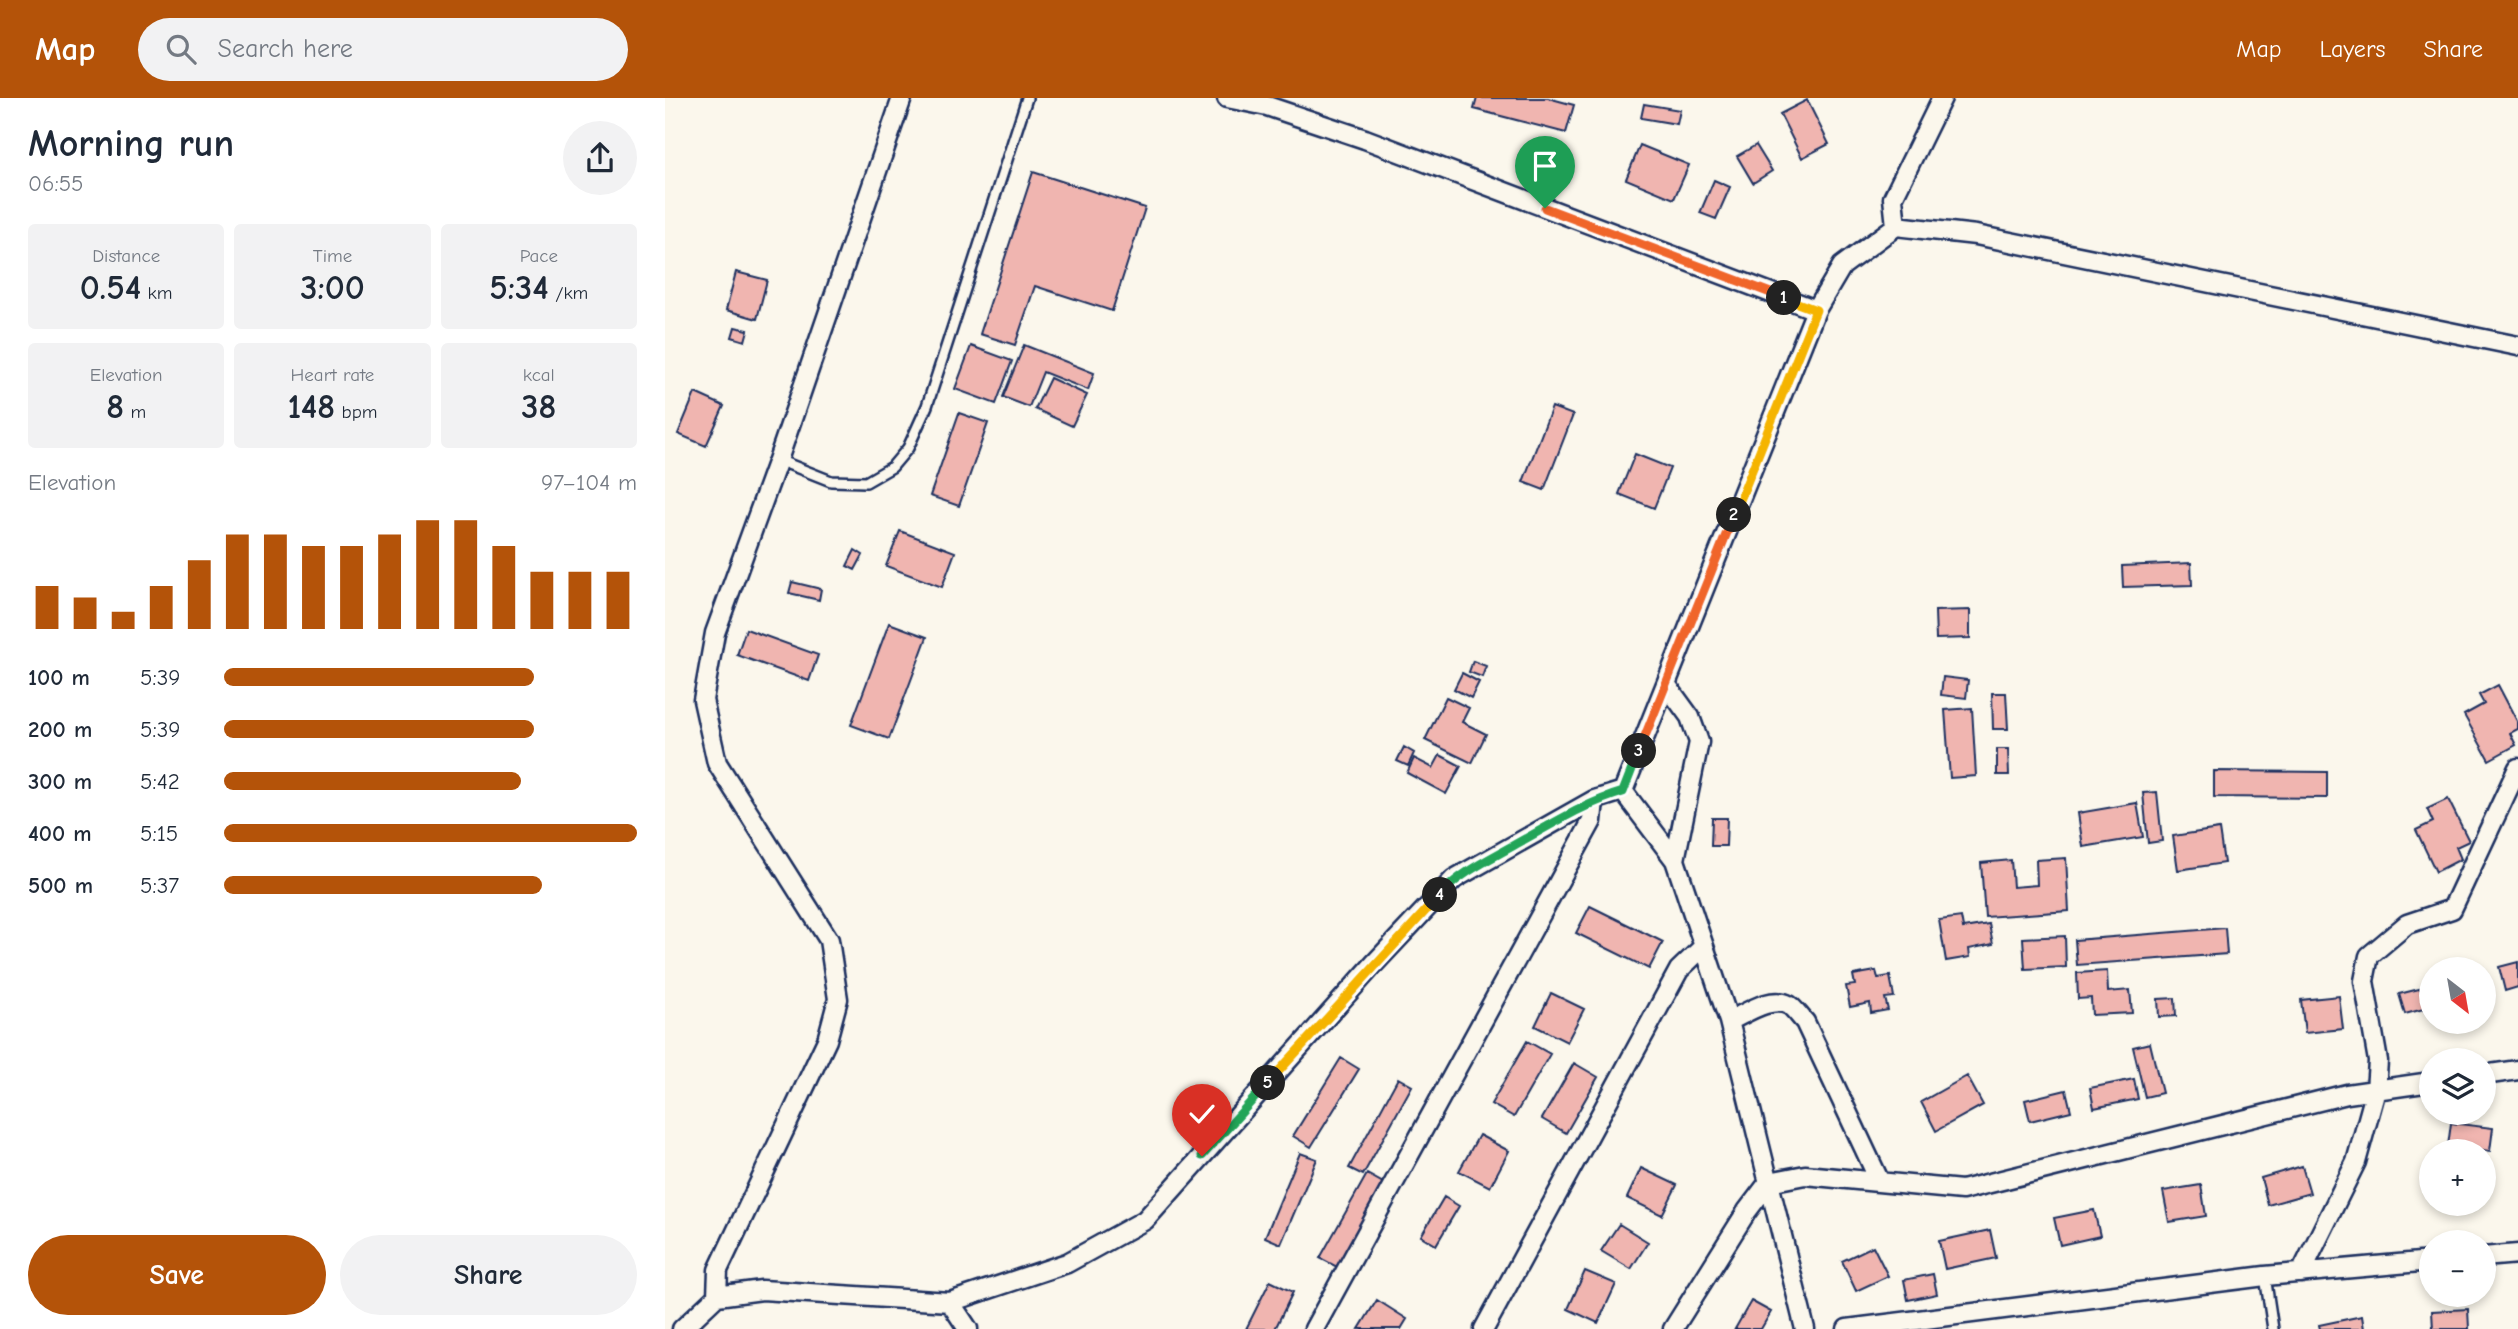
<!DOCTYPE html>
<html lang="en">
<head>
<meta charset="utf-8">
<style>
  :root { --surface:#fff; --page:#f2f2f3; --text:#1f2937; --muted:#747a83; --accent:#b45309 }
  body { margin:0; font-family:"Comic Neue",sans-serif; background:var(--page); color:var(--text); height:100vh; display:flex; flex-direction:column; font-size:26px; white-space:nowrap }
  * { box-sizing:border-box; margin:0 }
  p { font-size:23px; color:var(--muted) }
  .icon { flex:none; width:38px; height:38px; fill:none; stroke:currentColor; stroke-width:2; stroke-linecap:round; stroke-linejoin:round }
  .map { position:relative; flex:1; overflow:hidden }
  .side { display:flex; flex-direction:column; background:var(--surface); width:665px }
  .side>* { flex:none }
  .needle { width:46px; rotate:149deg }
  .buttons { position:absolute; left:1754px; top:859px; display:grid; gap:14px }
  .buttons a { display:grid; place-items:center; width:77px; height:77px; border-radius:50%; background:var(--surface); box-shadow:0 4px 10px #0003; font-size:35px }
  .pin { position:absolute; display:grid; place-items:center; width:60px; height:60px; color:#fff; margin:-72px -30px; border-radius:50% 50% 50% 0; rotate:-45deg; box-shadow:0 0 7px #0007 }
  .pin .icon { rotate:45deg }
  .km { position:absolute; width:35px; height:35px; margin:-18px; border-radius:50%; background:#222; color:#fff; font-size:19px; line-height:35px; text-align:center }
  .round { display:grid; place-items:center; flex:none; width:74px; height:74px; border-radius:37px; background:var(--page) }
  .headline { display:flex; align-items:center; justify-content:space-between; height:119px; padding:0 28px }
  h1 { font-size:38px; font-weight:800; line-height:52px }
  .metrics { display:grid; grid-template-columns:repeat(3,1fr); gap:10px; height:119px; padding:7px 28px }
  .metrics div { display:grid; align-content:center; border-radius:7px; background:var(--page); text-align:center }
  .metrics b { font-size:35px; font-weight:800 }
  .metrics small { font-size:19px; font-weight:400 }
  .metrics p { font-size:19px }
  .chart { height:196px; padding:14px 28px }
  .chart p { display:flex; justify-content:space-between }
  .chart svg { width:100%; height:126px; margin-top:7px; stroke:var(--accent); stroke-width:6 }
  .action { display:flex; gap:14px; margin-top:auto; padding:14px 28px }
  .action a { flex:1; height:80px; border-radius:42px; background:var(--accent); color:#fff; font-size:28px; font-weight:800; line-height:80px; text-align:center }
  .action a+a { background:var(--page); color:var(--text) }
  ul { padding:0 28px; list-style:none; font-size:23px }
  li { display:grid; grid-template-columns:112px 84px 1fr; align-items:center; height:52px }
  li i { height:18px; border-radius:9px; background:var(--accent) }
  header { display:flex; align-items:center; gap:42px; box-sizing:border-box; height:98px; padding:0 35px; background:var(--accent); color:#fff }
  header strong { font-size:33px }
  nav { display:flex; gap:38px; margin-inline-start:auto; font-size:24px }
  .search { width:490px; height:63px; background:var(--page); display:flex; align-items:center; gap:18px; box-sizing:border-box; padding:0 24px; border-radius:38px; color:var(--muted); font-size:26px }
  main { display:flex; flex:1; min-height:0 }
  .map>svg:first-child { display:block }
</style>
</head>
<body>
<header>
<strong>Map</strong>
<div class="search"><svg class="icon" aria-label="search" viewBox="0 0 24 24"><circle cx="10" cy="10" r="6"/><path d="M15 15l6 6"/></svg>Search here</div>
<nav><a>Map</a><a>Layers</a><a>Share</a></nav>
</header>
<main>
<section class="side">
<div class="headline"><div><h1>Morning run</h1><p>06:55</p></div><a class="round"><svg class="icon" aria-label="share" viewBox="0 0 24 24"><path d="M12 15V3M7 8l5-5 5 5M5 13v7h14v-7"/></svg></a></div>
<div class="metrics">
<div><p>Distance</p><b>0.54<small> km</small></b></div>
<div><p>Time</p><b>3:00</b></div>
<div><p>Pace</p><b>5:34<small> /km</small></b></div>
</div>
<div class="metrics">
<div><p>Elevation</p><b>8<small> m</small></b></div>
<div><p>Heart rate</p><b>148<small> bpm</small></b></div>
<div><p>kcal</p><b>38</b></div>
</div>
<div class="chart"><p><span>Elevation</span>97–104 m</p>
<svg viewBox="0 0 160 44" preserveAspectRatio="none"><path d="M5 44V29M15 44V33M25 44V38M35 44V29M45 44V20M55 44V11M65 44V11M75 44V15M85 44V15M95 44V11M105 44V6M115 44V6M125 44V15M135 44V24M145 44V24M155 44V24"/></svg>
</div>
<ul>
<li><b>100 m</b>5:39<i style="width:75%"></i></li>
<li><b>200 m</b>5:39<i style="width:75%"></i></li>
<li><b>300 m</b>5:42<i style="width:72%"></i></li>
<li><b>400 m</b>5:15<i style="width:100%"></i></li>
<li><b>500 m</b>5:37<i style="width:77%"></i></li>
</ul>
<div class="action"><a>Save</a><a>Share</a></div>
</section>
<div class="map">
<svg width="1853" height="1231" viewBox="0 0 1853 1231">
  <rect width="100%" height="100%" fill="#fbf7ec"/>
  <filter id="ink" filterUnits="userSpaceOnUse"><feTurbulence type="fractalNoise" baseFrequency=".0143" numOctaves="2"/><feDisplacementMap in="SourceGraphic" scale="14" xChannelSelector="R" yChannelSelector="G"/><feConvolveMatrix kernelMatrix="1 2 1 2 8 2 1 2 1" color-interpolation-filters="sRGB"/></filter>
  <g filter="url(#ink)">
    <!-- building -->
    <path fill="#f0b5b0" stroke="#1b2f5e" stroke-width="2" d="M812,0H883L909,7L901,35L809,11Z
      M1142,2L1164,46L1137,60L1115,16Z
      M979,6L1015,12L1012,26L976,20Z
      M975,47L1024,67L1009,101L961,81Z
      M1091,47L1107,73L1088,85L1072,58Z
      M368,74L480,110L447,213L370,188L350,247L315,236Z
      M1049,82L1065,89L1051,121L1035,115Z
      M71,174L102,182L92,221L61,212Z
      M70,229L83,232L80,243L67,239Z
      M359,247L429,275L423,292L378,274L364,309L338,299Z
      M306,248L347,263L331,306L290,291Z
      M385,280L422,297L407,328L370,311Z
      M30,295L59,308L41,348L13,336Z
      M887,309L908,317L879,392L858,384Z
      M294,315L323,325L294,408L265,398Z
      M970,356L1005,370L989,410L954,396Z
      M235,433L290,454L277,489L221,468Z
      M190,452L198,457L190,472L182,468Z
      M1526,465L1527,487L1458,489L1457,468Z
      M127,484L156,491L154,502L124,495Z
      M1305,512V540L1271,541L1270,513Z
      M224,525L262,539L224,641L186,627Z
      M81,531L153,557L144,583L72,557Z
      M808,563L821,568L817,579L804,574Z
      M797,575L814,584L806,600L789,591Z
      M1278,579L1303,582L1301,600L1276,597Z
      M1833,587L1853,625V631L1845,635L1851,647L1824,662L1799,617L1819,606L1814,597Z
      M1327,595H1341L1343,631H1328Z
      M781,599L804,610L797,624L821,636L807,665L760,642Z
      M1307,610L1311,678L1285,680L1280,612Z
      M739,649L749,655L743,668L732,663Z
      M1332,651H1343L1344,677H1332Z
      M775,657L796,668L781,696L742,675L749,660L768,670Z
      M1549,673L1662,674V700L1549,699Z
      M1492,694L1497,743L1483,745L1478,695Z
      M1783,701L1804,743L1791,749L1796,761L1771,774L1751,732L1768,724L1762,711Z
      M1472,705L1478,739L1418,749L1413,715Z
      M1047,720H1062L1061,748H1046Z
      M1554,731L1559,765L1513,772L1508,738Z
      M1401,760L1404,813L1320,819L1316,765L1346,762L1348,789L1372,787L1371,762Z
      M925,808L998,844L984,871L911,835Z
      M1296,819L1298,830L1324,826L1328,846L1304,851L1305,859L1281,863L1274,822Z
      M1560,830L1562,856L1412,867L1410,842Z
      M1400,838L1401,869L1360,871L1358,840Z
      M1853,864V889L1840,893L1834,869Z
      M1211,873L1213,880L1225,878L1229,899L1220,900L1223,912L1206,915L1205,905L1185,909L1181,888L1190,887L1188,877Z
      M1442,873L1443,894L1465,892L1467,915L1427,917L1426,900L1413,901L1412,875Z
      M1766,888V909L1740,916L1734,896Z
      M886,895L919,911L902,944L870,928Z
      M1674,898L1678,931L1640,935L1636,902Z
      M1510,900L1511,918L1494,919L1493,901Z
      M862,943L885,956L849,1019L826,1006Z
      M1485,945L1497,995L1480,999L1468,949Z
      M676,960L694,971L646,1049L628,1038Z
      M909,965L933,979L901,1035L877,1021Z
      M1302,978L1318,1007L1271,1033L1256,1004Z
      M733,980L747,988L698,1077L684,1070Z
      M1469,981L1473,1001L1429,1010L1425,990Z
      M1401,992L1406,1013L1365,1023L1360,1002Z
      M1786,1025L1828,1030L1825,1053L1783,1048Z
      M814,1037L844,1053L825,1089L794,1073Z
      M635,1055L652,1061L616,1146L600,1139Z
      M1637,1068L1645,1095L1603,1107L1596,1080Z
      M976,1070L1012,1087L997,1117L962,1100Z
      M702,1076L718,1085L672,1169L655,1160Z
      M1536,1087L1541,1118L1504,1124L1498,1093Z
      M779,1099L794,1108L771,1147L756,1138Z
      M1429,1112L1435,1138L1395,1147L1389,1120Z
      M954,1126L983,1144L966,1171L936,1153Z
      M1325,1132L1331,1160L1280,1171L1274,1143Z
      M1208,1148L1223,1178L1191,1193L1177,1163Z
      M920,1173L951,1186L933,1225L903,1211Z
      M1268,1176L1272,1196L1243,1202L1239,1182Z
      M605,1183L628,1194L610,1231H581Z
      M712,1202L742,1221L736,1231H694Z
      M1086,1203L1106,1214L1096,1231H1070Z
      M1803,1211L1804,1231H1768L1767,1213Z
      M1697,1218L1699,1231H1655L1654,1227Z"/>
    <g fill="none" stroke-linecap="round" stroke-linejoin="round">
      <!-- service casing -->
      <g stroke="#1b2f5e" stroke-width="14">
        <path id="service" d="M113,362L166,383L201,384L227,369L243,350L262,308L362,0
          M1600,1178L1608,1231"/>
      </g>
      <!-- minor casing -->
      <g stroke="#1b2f5e" stroke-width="23">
        <path id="minor" d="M562,0L602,8L700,41L1151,212
          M1231,128L1228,100L1277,0
          M1001,586L1025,619L1034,644L1010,762
          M958,693L1010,762L1064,923L1140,1231
          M1064,923C1080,916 1106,897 1124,907C1130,911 1135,919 1140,924L1215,1084
          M1818,977L1853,972
          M1818,1159L1853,1156
          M1636,1175L1691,1064L1711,992L1713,963L1699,883L1704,858L1742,826L1787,811L1853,670
          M52,1198L53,1172L162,942L173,901L164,842L52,665L38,602L50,535L113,362L237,0
          M285,1204L303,1231
          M17,1231L52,1198L97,1192L285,1204L402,1165L480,1122L709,866L789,781L929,702L958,693L1151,212L1177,168L1231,128L1311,137L1853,248
          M649,1231L927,723L929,702
          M819,1231L1014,872L1038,849
          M1008,1231L1082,1113L1104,1084L1140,1077L1297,1092L1682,996L1766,984
          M1182,1231L1600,1178L1766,1163"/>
      </g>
      <!-- service -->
      <use href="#service" stroke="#fbf7ec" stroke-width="9"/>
      <!-- minor -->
      <use href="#minor" stroke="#fbf7ec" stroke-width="18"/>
    </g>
  </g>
  <g fill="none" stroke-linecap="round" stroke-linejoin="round" filter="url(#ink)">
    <!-- split-1 casing -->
    <g stroke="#fff" stroke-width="14">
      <path id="split-1" d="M880,110L1119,200"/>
    </g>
    <!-- split-2 casing -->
    <g stroke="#fff" stroke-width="14">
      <path id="split-2" d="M1069,417L1151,212L1119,200"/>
    </g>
    <!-- split-3 casing -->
    <g stroke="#fff" stroke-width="14">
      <path id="split-3" d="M974,653L1069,417"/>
    </g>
    <!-- split-4 casing -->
    <g stroke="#fff" stroke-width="14">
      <path id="split-4" d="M775,797C796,774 825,761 851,746C886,727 920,705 958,694L974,653"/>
    </g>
    <!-- split-5 casing -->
    <g stroke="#fff" stroke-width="14">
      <path id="split-5" d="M603,985L775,797"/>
    </g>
    <!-- split-6 casing -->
    <g stroke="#fff" stroke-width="14">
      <path id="split-6" d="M537,1058L603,985"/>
    </g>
    <!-- split-1 -->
    <use href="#split-1" stroke="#f0652b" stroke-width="9"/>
    <!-- split-2 -->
    <use href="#split-2" stroke="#f5b400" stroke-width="9"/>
    <!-- split-3 -->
    <use href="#split-3" stroke="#f0652b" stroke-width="9"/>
    <!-- split-4 -->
    <use href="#split-4" stroke="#22a559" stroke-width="9"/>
    <!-- split-5 -->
    <use href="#split-5" stroke="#f5b400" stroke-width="9"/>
    <!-- split-6 -->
    <use href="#split-6" stroke="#22a559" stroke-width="9"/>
  </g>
</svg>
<div class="buttons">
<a><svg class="needle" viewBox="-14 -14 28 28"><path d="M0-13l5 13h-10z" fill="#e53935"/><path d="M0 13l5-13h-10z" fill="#747a83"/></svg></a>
<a><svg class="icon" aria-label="layers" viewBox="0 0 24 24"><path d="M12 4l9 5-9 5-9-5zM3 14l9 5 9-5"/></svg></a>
<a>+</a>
<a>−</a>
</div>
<div class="pin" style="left:880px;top:110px;background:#1e9e55"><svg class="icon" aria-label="arrive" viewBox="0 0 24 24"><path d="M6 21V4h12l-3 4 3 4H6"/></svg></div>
<div class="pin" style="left:537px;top:1058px;background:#d93025"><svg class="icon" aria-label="check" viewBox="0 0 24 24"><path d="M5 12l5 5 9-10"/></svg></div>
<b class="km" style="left:1119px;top:200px">1</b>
<b class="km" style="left:1069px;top:417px">2</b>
<b class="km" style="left:974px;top:653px">3</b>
<b class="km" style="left:775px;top:797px">4</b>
<b class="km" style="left:603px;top:985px">5</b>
</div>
</main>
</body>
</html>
